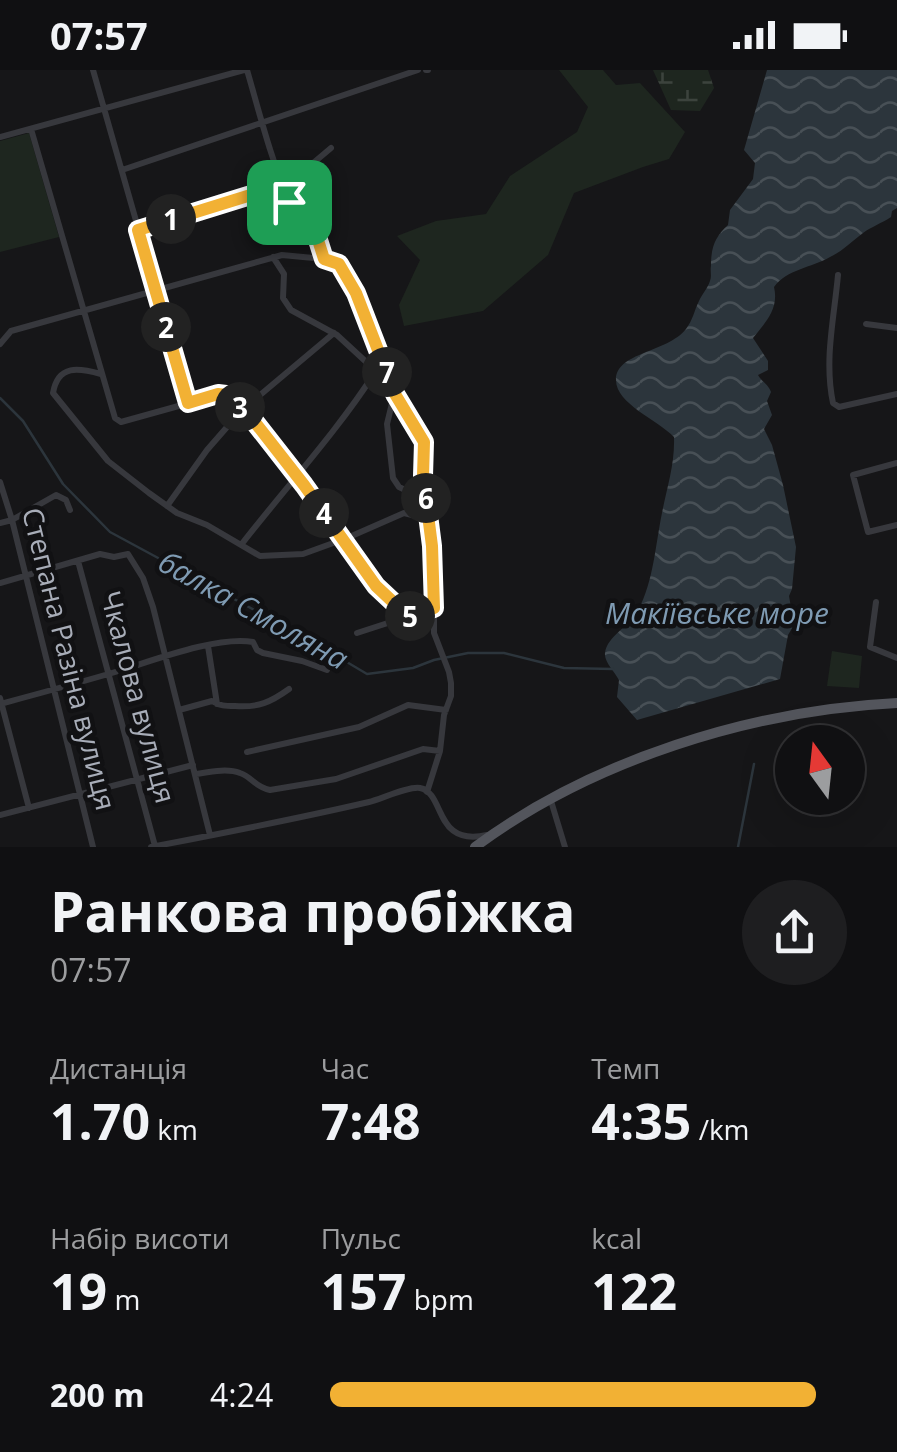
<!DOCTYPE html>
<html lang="uk">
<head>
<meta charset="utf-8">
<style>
  :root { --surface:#101012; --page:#1e1e20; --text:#f1f3f6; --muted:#9c9d9f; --line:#303032; --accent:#f2b134 }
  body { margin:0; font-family:"Open Sans",sans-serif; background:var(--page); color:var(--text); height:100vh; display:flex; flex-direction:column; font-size:38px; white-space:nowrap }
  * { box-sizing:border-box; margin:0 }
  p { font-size:32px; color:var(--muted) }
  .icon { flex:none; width:55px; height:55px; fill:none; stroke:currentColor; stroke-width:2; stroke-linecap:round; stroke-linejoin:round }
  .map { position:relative; height:777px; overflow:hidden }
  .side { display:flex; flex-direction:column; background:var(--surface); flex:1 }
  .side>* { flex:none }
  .needle { width:65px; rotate:345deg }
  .controls { position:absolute; left:775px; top:655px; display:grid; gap:20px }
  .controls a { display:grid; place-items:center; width:90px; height:90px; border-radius:50%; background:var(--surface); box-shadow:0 10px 40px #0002,0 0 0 2px var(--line); font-size:50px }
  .pin { position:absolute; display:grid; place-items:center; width:85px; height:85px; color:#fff; margin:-42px; border-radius:20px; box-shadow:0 5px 15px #0006 }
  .km { position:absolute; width:50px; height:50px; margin:-25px; border-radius:50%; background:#222; color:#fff; font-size:28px; line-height:50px; text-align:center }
  .round { display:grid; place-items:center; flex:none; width:105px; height:105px; border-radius:52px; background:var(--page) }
  .head { display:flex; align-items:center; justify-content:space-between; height:170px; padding:0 50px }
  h1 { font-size:55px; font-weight:700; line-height:75px }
  .metrics { display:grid; grid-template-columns:repeat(3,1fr); gap:15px; height:170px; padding:10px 50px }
  .metrics div { display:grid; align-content:center }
  .metrics b { font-size:50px; font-weight:700 }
  .metrics small { font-size:28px; font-weight:400 }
  .metrics p { font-size:28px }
  ul { padding:0 50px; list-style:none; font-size:32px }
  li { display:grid; grid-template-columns:160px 120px 1fr; align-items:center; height:75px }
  li i { height:25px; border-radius:12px; background:var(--accent) }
  .status { display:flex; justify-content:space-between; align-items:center; height:70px; padding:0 50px; background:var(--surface); direction:ltr }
  .status svg { height:28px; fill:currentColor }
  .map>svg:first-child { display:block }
</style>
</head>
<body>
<div class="status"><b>07:57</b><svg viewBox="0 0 49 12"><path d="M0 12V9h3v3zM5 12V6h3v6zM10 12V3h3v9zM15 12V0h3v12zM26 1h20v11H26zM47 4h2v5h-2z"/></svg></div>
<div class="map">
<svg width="897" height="777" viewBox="0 0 897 777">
  <defs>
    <pattern id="wetland-marsh" width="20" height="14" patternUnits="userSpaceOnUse" patternTransform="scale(2.5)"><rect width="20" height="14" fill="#1e261f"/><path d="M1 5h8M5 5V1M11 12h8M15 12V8" fill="none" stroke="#3c433d"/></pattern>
    <pattern id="water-waves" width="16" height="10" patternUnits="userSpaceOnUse" patternTransform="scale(2.5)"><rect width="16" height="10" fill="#2c353c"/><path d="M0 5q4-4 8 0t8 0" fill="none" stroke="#485056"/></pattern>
  </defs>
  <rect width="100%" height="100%" fill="#161618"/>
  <!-- green -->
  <path fill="#1e261f" d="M559,0H603L616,15L640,13L685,62L669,89L643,97L574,123L548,185L483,241L404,256L399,235L420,190L397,166L436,151L486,144L510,106L577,62L588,37Z
    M29,63L59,167L0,182V71Z
    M832,581L862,586L859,618L827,616Z"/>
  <!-- wetland -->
  <path fill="url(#wetland-marsh)" d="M653,0H708L714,18L700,41L671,40Z"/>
  <!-- water -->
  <path fill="url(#water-waves)" d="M767,0H897V138L892,141L891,147C882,153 871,157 863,163C852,171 843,181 830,187C811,198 787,199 774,217C779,239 766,252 753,268L768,291V300L758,305C762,312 768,314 771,322L767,331L772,345L764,359L772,375L783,415L796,477L792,519L789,526L794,555L788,565L780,609L637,650L617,627L619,610C615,602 604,592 605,583C607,566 630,556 638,541C654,509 655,477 662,443C667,417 675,394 674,367C658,350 616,334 616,310C616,282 667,283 686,259C693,250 694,241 699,231C702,224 708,218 710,211C712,206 710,201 711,196C711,177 715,167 728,155L730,140L753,109L755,93L744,80Z"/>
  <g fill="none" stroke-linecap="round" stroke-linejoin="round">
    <!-- stream -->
    <path stroke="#2c353c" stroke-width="2.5" d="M0,328L23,351L63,414L110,462L308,569L367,604L413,598L434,590L468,583H504L564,598L613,599
      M738,777L754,694"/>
    <!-- minor -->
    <path stroke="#37383d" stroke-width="6" d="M93,0L188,333
      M247,0C260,45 272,93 291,136C300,157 319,167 324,189
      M426,0H428
      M31,59L115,348L121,352L218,325H226L250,346L304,415L376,516L408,546
      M0,67L244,0
      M122,100L418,0
      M138,160L283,115L293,110L331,78
      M273,187L284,204L283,228L291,240L337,265L376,301L388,308
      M838,205C834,249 824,290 833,333L839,337L897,324
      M866,254L897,258
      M0,274L11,261L282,185L324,189L339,194L356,223L395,324L424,372L423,406L434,505V563L449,602L451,613V626L444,645L440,681L427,722
      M101,304C79,298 58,294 53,323L108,391L149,423L177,443L207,455L260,486L303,484L347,468L404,443L420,447L429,455
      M394,325L387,354L393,408L399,417L426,430
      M897,393L853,405L868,462L897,455
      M0,412L12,450L93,777
      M167,436L207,380L241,341L334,263
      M0,453L12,450L56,425L66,430L70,440
      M241,475C286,417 336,363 376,301
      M78,491L155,776
      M0,513L100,484L114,487L128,484L143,508L153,537L210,765
      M876,532L870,577L897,588
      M357,563L434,538
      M208,576L217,634
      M0,628L29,738
      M0,634C41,623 82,612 122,600C157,589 218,566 253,572L257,580L263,583L302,591L327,600
      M179,640L212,631C220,636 225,636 235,636C258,638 271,632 289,619
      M247,682L359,657L408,635L446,640
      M196,704C209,702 227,698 240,703C252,707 255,717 270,720L336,709L423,679L440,681
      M551,731L565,777
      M0,745L193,695
      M151,777C224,763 296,749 369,732C381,729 409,716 420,718C446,723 433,777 487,765"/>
    <!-- major -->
    <path stroke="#53555c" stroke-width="10" d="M475,777C592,690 752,640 897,633"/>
  </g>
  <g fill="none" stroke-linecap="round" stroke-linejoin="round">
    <!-- route casing -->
    <g stroke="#fff" stroke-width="20">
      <path id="route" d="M283,115L296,148L318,170L324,189L339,194L356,223L395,324L424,372L423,406L432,476L434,538L408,546L376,516L304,415L250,346L226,325L218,324L188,333L138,160Z"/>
    </g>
    <!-- route -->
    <use href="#route" stroke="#f2b134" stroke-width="12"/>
  </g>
  <g text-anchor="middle" stroke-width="9" stroke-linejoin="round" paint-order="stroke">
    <!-- street labels -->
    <g font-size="28" fill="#a8adb8" stroke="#111113">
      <text transform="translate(69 589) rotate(76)" y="10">Степана Разіна вулиця</text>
      <text transform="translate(138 627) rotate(75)" y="10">Чкалова вулиця</text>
    </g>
    <!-- water labels -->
    <g font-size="30" font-style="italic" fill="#7f9bb3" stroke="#111113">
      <text transform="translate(253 541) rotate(29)" y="10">балка Смоляна</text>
      <text x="717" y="554">Макіївське море</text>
    </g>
  </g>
</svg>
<div class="controls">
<a><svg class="needle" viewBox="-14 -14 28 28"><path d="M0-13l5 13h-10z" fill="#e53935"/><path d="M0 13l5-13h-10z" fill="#9c9d9f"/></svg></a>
</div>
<div class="pin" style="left:289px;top:132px;background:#1e9e55"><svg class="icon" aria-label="arrive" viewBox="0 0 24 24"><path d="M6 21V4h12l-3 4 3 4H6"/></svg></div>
<b class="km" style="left:171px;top:149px">1</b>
<b class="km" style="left:166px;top:257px">2</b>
<b class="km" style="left:240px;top:337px">3</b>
<b class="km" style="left:324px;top:443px">4</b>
<b class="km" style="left:410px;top:546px">5</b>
<b class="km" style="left:426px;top:428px">6</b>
<b class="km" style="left:387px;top:302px">7</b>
</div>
<section class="side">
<div class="head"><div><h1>Ранкова пробіжка</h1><p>07:57</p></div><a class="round"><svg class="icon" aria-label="share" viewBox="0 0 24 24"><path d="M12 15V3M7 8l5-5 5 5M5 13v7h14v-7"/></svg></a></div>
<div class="metrics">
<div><p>Дистанція</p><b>1.70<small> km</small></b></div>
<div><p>Час</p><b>7:48</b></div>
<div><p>Темп</p><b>4:35<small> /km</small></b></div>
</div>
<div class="metrics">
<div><p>Набір висоти</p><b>19<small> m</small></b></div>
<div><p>Пульс</p><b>157<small> bpm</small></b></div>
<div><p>kcal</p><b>122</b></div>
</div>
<ul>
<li><b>200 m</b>4:24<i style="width:94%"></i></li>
</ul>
</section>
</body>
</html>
